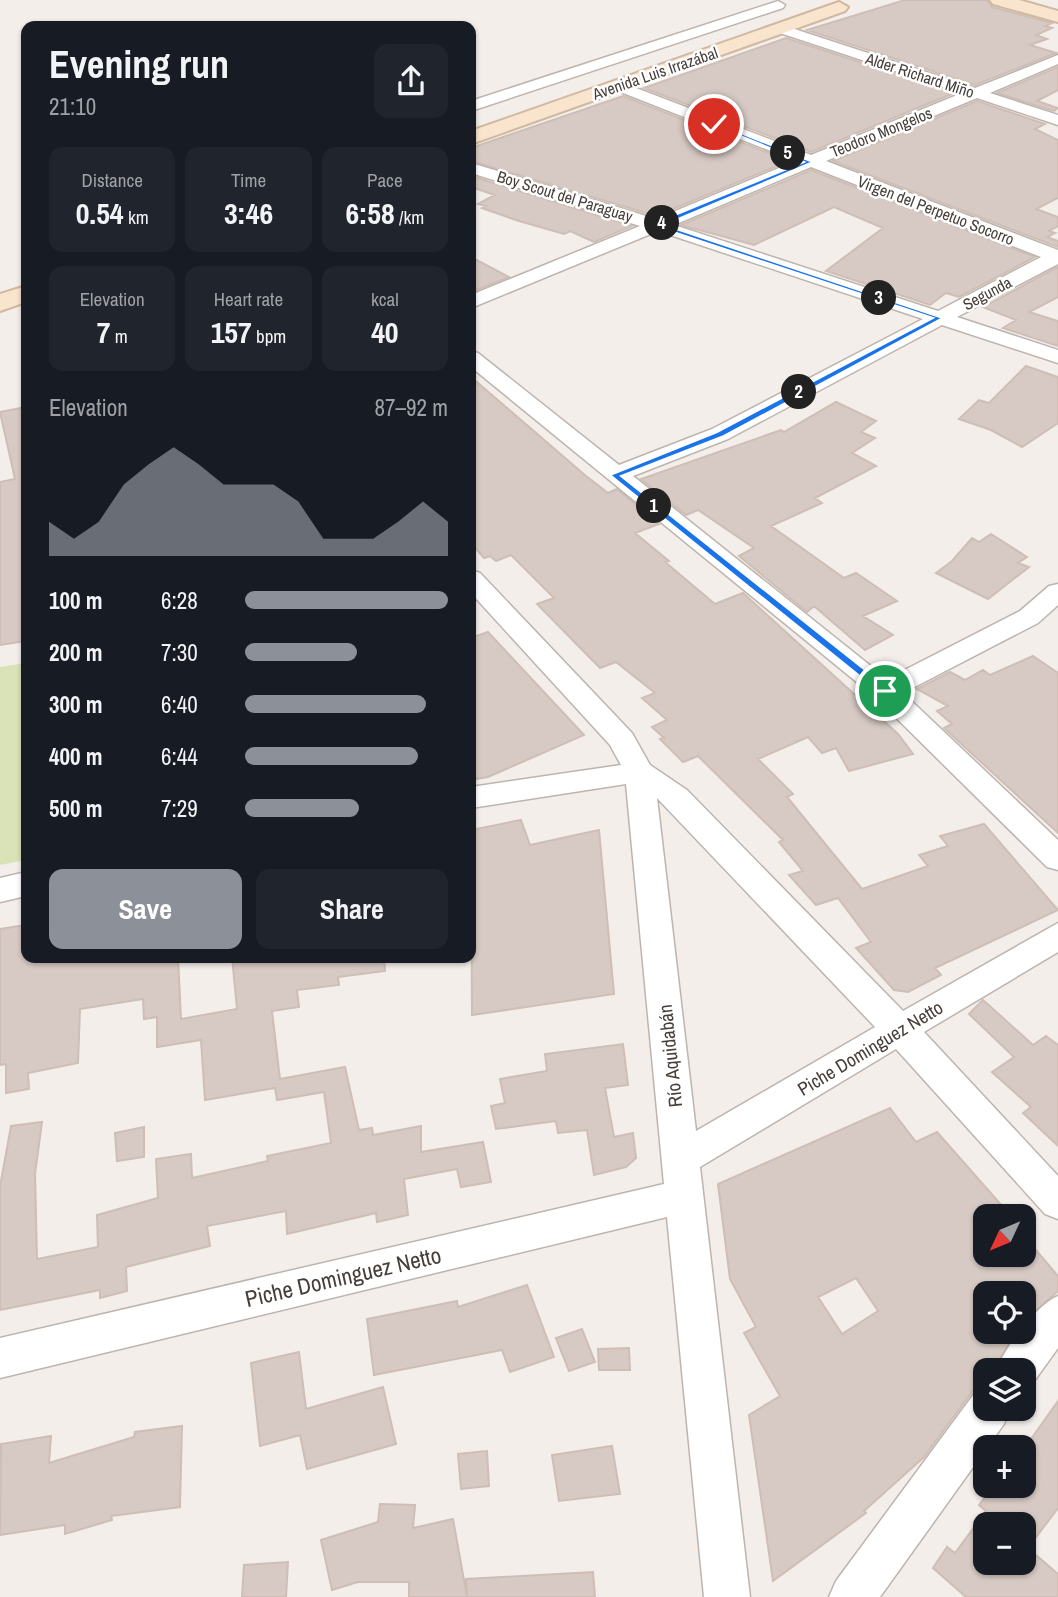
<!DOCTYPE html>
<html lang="en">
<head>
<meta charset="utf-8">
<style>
  :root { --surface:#171b24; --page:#20242c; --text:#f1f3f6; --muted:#9ea1a6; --accent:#8c9099 }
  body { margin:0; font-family:"Archivo Narrow",sans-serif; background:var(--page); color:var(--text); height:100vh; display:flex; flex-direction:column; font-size:26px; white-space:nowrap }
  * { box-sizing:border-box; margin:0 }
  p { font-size:23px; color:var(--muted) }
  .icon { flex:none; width:38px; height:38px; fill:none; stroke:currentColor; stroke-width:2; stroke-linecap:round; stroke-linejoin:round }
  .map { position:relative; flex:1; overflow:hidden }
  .sheet { position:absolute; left:21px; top:21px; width:455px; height:942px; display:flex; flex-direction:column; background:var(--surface); border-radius:14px; box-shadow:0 2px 5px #0004 }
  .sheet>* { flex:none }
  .needle { width:46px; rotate:226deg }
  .fabs { position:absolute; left:973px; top:1204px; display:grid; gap:14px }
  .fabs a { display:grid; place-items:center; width:63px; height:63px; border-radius:14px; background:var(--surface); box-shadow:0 2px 5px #0004; font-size:35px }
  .pin { position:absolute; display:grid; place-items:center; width:60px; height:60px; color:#fff; margin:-30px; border:4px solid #fff; border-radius:50%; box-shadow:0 2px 7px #0007 }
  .km { position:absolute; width:35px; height:35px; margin:-18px; border-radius:50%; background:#222; color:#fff; font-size:19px; line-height:35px; text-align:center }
  .round { display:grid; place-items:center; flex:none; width:74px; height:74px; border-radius:14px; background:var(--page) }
  .overview { display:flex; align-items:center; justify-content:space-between; height:119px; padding:0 28px }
  h1 { font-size:38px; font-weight:700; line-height:52px }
  .stats { display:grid; grid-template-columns:repeat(3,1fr); gap:10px; height:119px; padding:7px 28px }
  .stats div { display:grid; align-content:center; border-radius:14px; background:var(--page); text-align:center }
  .stats b { font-size:30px; font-weight:700 }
  .stats small { font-size:19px; font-weight:400 }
  .stats p { font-size:19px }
  .chart { height:196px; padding:14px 28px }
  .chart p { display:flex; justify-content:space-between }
  .chart svg { width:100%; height:126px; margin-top:7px; fill:var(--accent); opacity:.7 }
  .action { display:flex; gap:14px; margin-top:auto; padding:14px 28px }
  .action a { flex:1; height:80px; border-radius:14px; background:var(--accent); color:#fff; font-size:28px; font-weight:700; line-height:80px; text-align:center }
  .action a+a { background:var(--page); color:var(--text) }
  ul { padding:0 28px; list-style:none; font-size:23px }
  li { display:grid; grid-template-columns:112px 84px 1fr; align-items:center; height:52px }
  li i { height:18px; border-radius:9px; background:var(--accent) }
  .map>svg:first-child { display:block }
</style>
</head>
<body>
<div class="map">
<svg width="1058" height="1597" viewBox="0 0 1058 1597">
  <rect width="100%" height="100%" fill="#f3eeea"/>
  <!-- green -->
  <path fill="#dae3b8" d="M26,663V860L0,865V667Z"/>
  <!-- building -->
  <path fill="#d7cac4" stroke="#cebeb5" stroke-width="2" fill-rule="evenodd" d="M905,0H987L992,7L1052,23L1045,26L1052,28L1036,35L1047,39L1030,45L1056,53L975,85L807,30Z
    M786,38L954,93L811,152L644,88Z
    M1058,67V90L1037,101L1058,108L1054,111L997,93Z
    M623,96L789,161L656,216L471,161V148Z
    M977,101L1045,124L1035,129L1058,140V198L1036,209L1058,217V226L1049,231L1055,233L1047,237L1058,241V247L833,161Z
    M811,170L1035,257L959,297L946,293L930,305L826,271L883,228L834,207L754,245L681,225Z
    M471,176L632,226L594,242L570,231L564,234L519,221L482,208L486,206L478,204L495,195L471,187Z
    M471,257L509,277L471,292Z
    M1058,267V297L1029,312L1058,321V346L1003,328L1016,320L983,307Z
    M1026,366L1058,377V423L1022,447L991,430L959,419L979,400L989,403Z
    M471,377L586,476L608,493L617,489L659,524L635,533L669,561L665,562L715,604L743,593L898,734L913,754L849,771L836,748L822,753L808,737L758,759L793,794L787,797L862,889L928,866L919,855L948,846L940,836L984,824L1058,910L935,968L941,975L908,992L894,990L856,948L871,942L838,898L816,905L789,875L803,871L779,842L783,840L698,756L683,762L660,739L664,738L652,727L667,720L642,698L655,693L616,662L600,668L537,604L554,598L511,555L496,561L490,556L484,558L471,543Z
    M836,402L876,421L861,432L875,438L852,453L876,466L815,498L822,503L771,526L844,578L856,573L897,601L863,616L893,635L865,650L814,606L807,612L739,556L754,548L698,510L686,515L641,479L781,430L784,432Z
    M26,407V641L0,645V482L15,479L0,412Z
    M991,534L1027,557L1018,563L1029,567L988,599L936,573L952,561L972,538L979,542Z
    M488,632L584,735L488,777L471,780V638Z
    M1033,656L1058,673V833L944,728L952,724L937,711L948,706L917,689L950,672L965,680L983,670L990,675Z
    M521,820L530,845L599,830L614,994L472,1015L471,830Z
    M26,925V957H57L56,961L81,957H178L181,1019L237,1009L232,957H384L385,971L338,977L339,985L297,990L299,1007L272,1011L280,1079L345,1067L359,1130L372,1128L373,1135L421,1126V1152L483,1142L491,1182L461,1187L457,1169L404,1179L408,1215L377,1222L376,1213L287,1234L286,1211L207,1226L210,1246L126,1267L127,1291L100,1298V1290L0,1310V1187L11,1126L42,1122L35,1174L37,1259L98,1247L97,1215L158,1198L156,1159L191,1154L192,1178L268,1161L267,1156L331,1143L324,1092L277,1100L275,1088L205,1100L201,1040L157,1047V1017L144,1019L143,999L80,1009L78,1063L28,1073L29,1089L6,1093V1064L0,1065V929Z
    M983,1000L1033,1045L1046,1036L1058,1045V1146L1023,1113L1031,1107L992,1072L1014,1057L969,1014Z
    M623,1044L628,1085L605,1088L614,1137L633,1133L636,1158L626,1167L594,1175L587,1130L558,1133L556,1121L496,1129L491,1106L505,1103L500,1079L547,1071L545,1054Z
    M890,1108L916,1142L937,1132L1011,1216H985V1255H1024V1236L1058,1276V1291L1024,1322V1293H985V1332H1016L993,1370H985V1383L972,1392L924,1457L864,1511L866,1513L773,1581L749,1415L780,1396L744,1333L756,1327L730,1279L718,1184ZM856,1278L878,1311L842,1334L818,1297Z
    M144,1127V1157L117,1161L115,1133Z
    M527,1285L554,1357L510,1372L502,1350L374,1375L367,1319L457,1301L458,1307Z
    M582,1329L595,1362L569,1371L556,1338Z
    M629,1348L630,1370H599L598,1349Z
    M299,1352L306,1409L383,1387L396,1444L307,1469L300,1435L260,1446L251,1363Z
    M1058,1401V1508L1028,1548L1058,1574V1597H966L933,1568L947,1547L955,1553L986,1511L979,1505L994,1486H1024V1449ZM985,1524H1024V1563H985Z
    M182,1426L180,1507L111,1516L112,1520L65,1534V1525L0,1535L1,1444L51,1436L49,1463L134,1437L135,1432Z
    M612,1446L620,1494L559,1501L552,1455Z
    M487,1451L489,1486L461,1489L458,1454Z
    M380,1504L415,1505L413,1528L453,1519L467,1597H409V1582H358L332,1590L321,1540L378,1522Z
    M288,1562L286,1597H242L244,1565Z
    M593,1572L595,1597H467L466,1579Z"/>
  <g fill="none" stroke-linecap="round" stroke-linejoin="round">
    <!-- minor casing -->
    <g stroke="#beb4ae" stroke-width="3">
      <path id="minor" d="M778,1L785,5L783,8L471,111V101Z
        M782,25L975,88L1058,55V64L990,93L1058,115V125L977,98L826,161L1058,250V264L957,317L1058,350V363L942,325L728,439L633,476L887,679L1020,611L1049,586L1058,584V605L1038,623L903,693L1058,840V870L1047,867L875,697L471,367V351L478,353L619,465L712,429L923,319L658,231L471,308V295L640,226L471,173V163L656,219L796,161L613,89V83H623L811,155L962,93L777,32V26ZM811,167L1041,257L938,311L674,225Z
        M471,570L480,573L632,733L650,765L687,790L903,1011L1058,923V952L924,1032L1058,1176V1219L1045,1214L896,1049L700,1167L750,1597H704L667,1217L0,1378V1338L664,1184L626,784L471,808V787L621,765L610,745L471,593ZM657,798L875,1027L696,1131Z
        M26,872V896L0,902V878Z
        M1058,1296V1348L1032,1384L1024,1387V1370H996C1006,1347 1036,1305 1058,1296Z
        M985,1390V1409H1010L1004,1424L880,1597H829L836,1581L974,1394Z"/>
    </g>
    <!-- secondary casing -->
    <g stroke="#d0b8a1" stroke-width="4">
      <path id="secondary" d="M990,0H1019L1058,11V22L993,4Z
        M839,2L848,7L845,11L471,144V131Z
        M26,286V302L0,311V294Z"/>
    </g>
    <!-- minor -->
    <use href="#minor" fill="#fff" fill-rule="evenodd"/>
    <!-- secondary -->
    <use href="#secondary" fill="#f9e4ce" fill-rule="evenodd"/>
  </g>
  <!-- route -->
  <path fill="#1a73e8" stroke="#fff" stroke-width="2" d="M716,123L813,162L664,225L943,318L724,436L621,476L889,689V694H882L610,475L717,432L933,318L655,226V223L804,162L711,124Z"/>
  <g text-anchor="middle" stroke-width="5" stroke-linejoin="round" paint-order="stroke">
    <!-- far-street labels -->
    <g font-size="16" fill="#463e39" stroke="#fff">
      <text transform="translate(655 73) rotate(-19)" y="6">Avenida Luis Irrazábal</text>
      <text transform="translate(920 75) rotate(18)" y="6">Alder Richard Miño</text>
      <text transform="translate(881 132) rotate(-22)" y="6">Teodoro Mongelos</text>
      <text transform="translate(565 196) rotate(17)" y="6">Boy Scout del Paraguay</text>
      <text transform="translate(936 210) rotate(21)" y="6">Virgen del Perpetuo Socorro</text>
      <text transform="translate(987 293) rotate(-28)" y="6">Segunda</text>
    </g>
    <!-- street labels -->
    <g font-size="19" fill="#463e39" stroke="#fff">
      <text transform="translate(870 1048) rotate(-31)" y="7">Piche Dominguez Netto</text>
      <text transform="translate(670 1056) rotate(-96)" y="7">Río Aquidabán</text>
    </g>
    <!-- near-street labels -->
    <g font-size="23" fill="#463e39" stroke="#fff">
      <text transform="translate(343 1277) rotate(-13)" y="8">Piche Dominguez Netto</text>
    </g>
  </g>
</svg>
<div class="fabs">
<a><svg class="needle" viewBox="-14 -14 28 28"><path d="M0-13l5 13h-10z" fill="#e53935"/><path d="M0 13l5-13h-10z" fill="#9ea1a6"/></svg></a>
<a><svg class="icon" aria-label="locate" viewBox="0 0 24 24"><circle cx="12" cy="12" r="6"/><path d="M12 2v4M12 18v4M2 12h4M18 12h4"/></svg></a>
<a><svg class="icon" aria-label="layers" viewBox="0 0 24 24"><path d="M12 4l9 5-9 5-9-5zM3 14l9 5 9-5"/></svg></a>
<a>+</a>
<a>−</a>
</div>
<div class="pin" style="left:885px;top:691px;background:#1e9e55"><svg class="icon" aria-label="arrive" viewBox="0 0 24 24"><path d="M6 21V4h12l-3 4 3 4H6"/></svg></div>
<div class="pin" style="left:714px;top:124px;background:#d93025"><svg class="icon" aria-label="check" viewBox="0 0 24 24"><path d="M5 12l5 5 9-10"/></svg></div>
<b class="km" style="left:654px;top:506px">1</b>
<b class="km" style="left:799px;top:392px">2</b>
<b class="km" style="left:879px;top:298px">3</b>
<b class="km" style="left:662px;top:223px">4</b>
<b class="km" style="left:788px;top:153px">5</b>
<section class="sheet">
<div class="overview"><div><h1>Evening run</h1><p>21:10</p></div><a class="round"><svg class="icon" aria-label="share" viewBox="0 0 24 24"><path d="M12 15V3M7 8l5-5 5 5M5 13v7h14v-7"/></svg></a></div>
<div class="stats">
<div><p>Distance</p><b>0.54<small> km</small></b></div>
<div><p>Time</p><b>3:46</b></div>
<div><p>Pace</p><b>6:58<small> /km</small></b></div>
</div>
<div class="stats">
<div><p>Elevation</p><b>7<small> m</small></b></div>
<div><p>Heart rate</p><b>157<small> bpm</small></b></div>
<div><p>kcal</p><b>40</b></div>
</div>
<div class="chart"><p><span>Elevation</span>87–92 m</p>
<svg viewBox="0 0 160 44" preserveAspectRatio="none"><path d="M0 44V32L10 38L20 32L30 19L40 12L50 6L60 12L70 19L80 19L90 19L100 25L110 38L120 38L130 38L140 32L150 25L160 32V44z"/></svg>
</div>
<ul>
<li><b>100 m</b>6:28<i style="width:100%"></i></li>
<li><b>200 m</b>7:30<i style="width:55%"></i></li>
<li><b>300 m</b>6:40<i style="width:89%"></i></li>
<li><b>400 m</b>6:44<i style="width:85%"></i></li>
<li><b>500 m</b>7:29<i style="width:56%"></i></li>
</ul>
<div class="action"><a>Save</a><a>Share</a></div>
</section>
</div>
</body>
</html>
